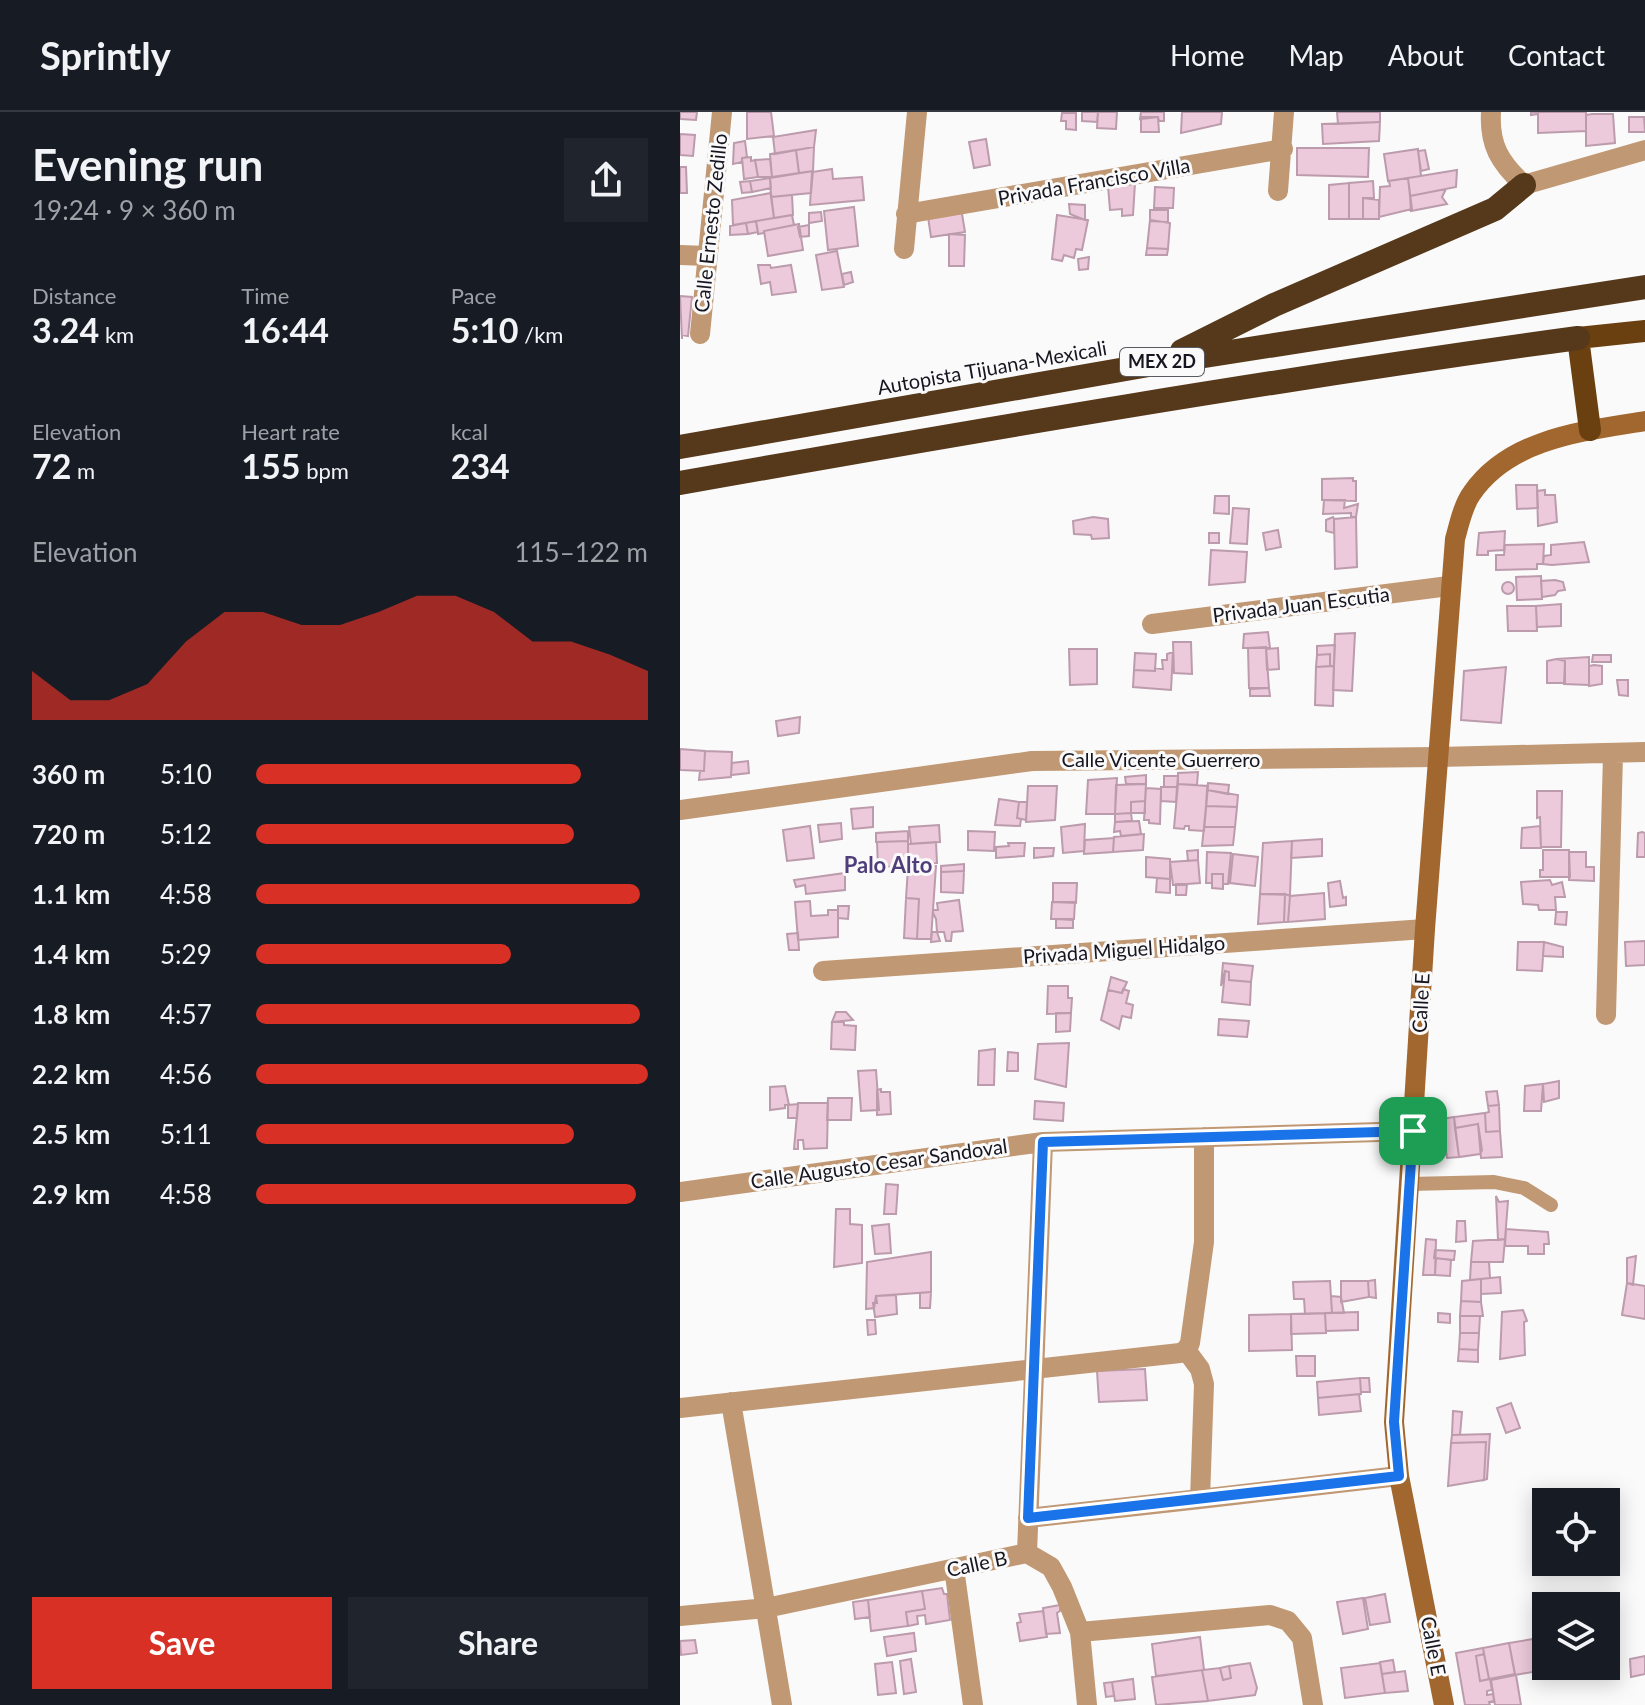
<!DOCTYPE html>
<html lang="en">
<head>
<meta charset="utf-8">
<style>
  :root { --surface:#171b24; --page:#20242c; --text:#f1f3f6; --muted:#9ea1a6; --line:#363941; --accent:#d93025 }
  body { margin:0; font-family:Lato,sans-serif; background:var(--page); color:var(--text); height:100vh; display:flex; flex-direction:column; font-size:30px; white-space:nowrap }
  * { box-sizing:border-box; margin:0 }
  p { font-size:26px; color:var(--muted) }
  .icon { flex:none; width:44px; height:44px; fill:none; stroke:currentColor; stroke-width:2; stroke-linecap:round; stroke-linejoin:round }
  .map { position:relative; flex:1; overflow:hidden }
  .side { display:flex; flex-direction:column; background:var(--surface); width:680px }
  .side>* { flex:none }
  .controls { position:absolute; left:852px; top:1376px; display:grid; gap:16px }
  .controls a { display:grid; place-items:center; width:88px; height:88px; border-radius:0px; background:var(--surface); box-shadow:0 4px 20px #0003; font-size:40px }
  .pin { position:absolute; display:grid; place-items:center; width:68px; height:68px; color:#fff; margin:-34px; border-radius:16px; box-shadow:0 4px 12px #0006 }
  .round { display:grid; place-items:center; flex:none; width:84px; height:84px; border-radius:0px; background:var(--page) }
  .headline { display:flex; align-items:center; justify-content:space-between; height:136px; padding:0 32px }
  h1 { font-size:44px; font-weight:700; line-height:60px }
  .stats { display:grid; grid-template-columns:repeat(3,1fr); gap:12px; height:136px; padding:8px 32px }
  .stats div { display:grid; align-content:center }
  .stats b { font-size:34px; font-weight:700 }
  .stats small { font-size:22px; font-weight:400 }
  .stats p { font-size:22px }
  .chart { height:224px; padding:16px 32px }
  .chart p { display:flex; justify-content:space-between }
  .chart svg { width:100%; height:144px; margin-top:8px; fill:var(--accent); opacity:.7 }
  .action { display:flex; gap:16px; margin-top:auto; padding:16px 32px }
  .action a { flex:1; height:92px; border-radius:0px; background:var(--accent); color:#fff; font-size:32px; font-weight:700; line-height:92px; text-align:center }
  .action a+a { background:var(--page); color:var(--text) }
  ul { padding:0 32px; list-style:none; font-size:26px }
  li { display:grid; grid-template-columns:128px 96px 1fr; align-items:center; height:60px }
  li i { height:20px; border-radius:10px; background:var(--accent) }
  header { display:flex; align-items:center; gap:48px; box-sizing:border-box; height:112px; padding:0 40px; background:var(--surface); border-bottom:2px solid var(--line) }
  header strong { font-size:38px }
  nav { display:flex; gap:44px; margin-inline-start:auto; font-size:28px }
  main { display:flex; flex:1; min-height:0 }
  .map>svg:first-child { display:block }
</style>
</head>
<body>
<header>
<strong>Sprintly</strong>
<nav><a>Home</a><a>Map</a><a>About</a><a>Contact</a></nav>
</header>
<main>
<section class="side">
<div class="headline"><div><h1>Evening run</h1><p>19:24 · 9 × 360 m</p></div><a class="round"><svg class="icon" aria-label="share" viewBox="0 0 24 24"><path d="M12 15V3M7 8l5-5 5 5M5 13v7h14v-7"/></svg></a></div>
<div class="stats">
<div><p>Distance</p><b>3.24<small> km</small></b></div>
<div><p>Time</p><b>16:44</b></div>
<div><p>Pace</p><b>5:10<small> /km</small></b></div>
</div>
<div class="stats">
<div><p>Elevation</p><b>72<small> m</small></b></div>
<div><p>Heart rate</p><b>155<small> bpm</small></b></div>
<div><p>kcal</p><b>234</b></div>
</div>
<div class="chart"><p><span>Elevation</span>115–122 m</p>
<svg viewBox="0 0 160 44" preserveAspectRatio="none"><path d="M0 44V29L10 38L20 38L30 33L40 20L50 11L60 11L70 15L80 15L90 11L100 6L110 6L120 11L130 20L140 20L150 24L160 29V44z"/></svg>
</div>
<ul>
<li><b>360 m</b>5:10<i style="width:83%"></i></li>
<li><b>720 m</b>5:12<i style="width:81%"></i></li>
<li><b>1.1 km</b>4:58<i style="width:98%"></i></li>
<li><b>1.4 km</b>5:29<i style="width:65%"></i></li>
<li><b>1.8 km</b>4:57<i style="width:98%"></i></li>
<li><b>2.2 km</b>4:56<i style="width:100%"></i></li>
<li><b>2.5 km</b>5:11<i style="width:81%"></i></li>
<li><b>2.9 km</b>4:58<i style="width:97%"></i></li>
</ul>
<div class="action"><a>Save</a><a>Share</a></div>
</section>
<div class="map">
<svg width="965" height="1593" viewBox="0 0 965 1593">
  <rect width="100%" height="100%" fill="#fafafa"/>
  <!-- building -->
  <path fill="#eccadb" stroke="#bc9bac" stroke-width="2" d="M0,0H17L16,8L0,7Z
    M67,0H91L94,24L67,27Z
    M402,0H418L417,10L402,9Z
    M418,0H437L436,17L417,16Z
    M461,0H484V9H479L478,5L460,7Z
    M502,0H542L541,12L501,21Z
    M657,0H700V10L658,12Z
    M851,0H906V19L858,21V2L851,3Z
    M382,1H396V18L386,17V9H381Z
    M912,2H933L935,31L906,34V3Z
    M461,5H478L479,20H461Z
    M949,5H964L965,20H949Z
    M700,10L699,29L643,32L642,12Z
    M136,18L134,35L95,42L93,25Z
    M0,22L15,23L13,44L0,43Z
    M306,27L310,53L294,56L289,30Z
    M65,29L67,45L62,46V50L53,52L54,31Z
    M134,35L133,59L119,61L116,38Z
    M617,36H689L688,65L617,63Z
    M738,37L741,64L708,69L704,42Z
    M116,38L119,61L92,65L90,42Z
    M745,38L749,57L741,59L738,39Z
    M71,45V49L75,48L78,65L64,67L62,46Z
    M90,47L92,65H78L75,48Z
    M0,55H6L7,81H0Z
    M152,57L153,67L182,65L184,88L130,93L132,60Z
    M777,58L776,75L730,84L728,66Z
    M133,59L131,81L91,85L90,66Z
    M90,66L91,76L72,80L70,69Z
    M728,66L732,97L699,105L700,75L710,74L709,69Z
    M70,69L72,80L62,81L60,70Z
    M693,69L694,86H683V107H669V71Z
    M455,71L453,103L442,104V97L430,98L428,74Z
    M669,71V107H649V73Z
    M475,75L494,76L493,96H474Z
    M766,77L762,85L767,92L731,99L730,84Z
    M91,81L94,106L53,113L52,88Z
    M112,83L113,103L94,106L91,85Z
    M683,86L699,88V107H683Z
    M389,92L405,93V108L390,102Z
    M174,95L178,134L148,138L144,99Z
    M281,96L285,120L251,125L248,105Z
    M470,98H488V110L470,109Z
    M141,100L142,109L129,111V101Z
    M112,103L114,113L84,119V121L78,122L76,109Z
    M377,103L408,108L402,138L396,137L394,146L384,143L382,149L372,147Z
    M470,108L490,111L488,137L467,136Z
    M76,109L78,120L68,122L66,111Z
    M66,111L68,122L50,123V114Z
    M119,112L123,138L88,144L84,119Z
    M129,113V124L120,125L118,115Z
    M269,122L285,123L284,154H269Z
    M467,136L488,137L487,143H466Z
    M157,139L164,175L142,178L136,143Z
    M409,145L408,157L399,158L398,147Z
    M78,153H90L91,156L111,153L116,180L92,183L90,170L81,172Z
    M171,160L173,170L164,173L162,162Z
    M0,184L12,185L8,224L2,223V227Z
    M673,366V369H676V389L642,388V367Z
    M836,373H857L858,396L837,397Z
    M865,378V383H875L877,410L858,414L857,379Z
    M535,384H549V402L534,401Z
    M644,388H665L664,396L678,392L676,405H671V401L643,402Z
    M553,396L569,397L567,432L550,431Z
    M413,405L428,407L429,426L412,427L411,423L394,422L393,409Z
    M653,405L654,407V421L646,419V408Z
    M676,405L677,455L655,457L654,407Z
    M598,418L601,435L586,438L583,421Z
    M825,419L824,438L808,439V443H797L799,421Z
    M529,421H539V431H529Z
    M904,430L909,450L872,453L863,452L864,444L871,443V433Z
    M864,432L863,452H857V457L816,458V443H824L825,433Z
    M531,438L567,440L565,470L529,473Z
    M861,464L862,487L837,488L836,465Z
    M875,468L883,470L885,478L878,479L875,483L862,485L861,469Z
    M822 476a6 6 0 1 1 12 0a6 6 0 1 1-12 0Z
    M881,492V514L857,515L856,494Z
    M827,494H856L857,519H828Z
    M588,520L590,536H563L564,522Z
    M675,521L672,579L653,578L655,522Z
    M493,530H511L512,562L494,561Z
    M655,533L654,554H650V542L637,543V534Z
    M586,535L589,576H569L568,536Z
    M598,536L599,557L587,558L586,537Z
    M389,537H417V572L390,573Z
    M493,540L491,578L453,575L454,558L475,559V556L483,557L482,548H487V542Z
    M455,541L476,542L475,559L454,558Z
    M650,542V554L636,555L637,543Z
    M913,543H931V550H912Z
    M909,545V573L884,572L885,549L876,547Z
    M876,547L885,549V571H867V549Z
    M914,553L922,554V572L909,574V554Z
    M654,554L653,594L635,593L636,555Z
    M826,555L821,611L781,608L784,559Z
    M937,568H948V584L939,583Z
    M589,576L590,584H570V577Z
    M120,605L119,621L98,624L96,609Z
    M0,637L25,639L24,659L0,658Z
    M25,639L52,640L51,665L19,668L20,659H24Z
    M68,649L69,661L51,663L52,651Z
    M518,660L517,673L498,672V661Z
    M466,663V672H446L445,665Z
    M484,664H498L497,675H484Z
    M437,666L435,702H406L408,668Z
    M528,671L549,673L548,682L527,678Z
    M466,672L465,689L451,690V701L435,702L436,673Z
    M498,672L528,674L524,719L509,718V714H505L504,717L494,716Z
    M348,674H377L375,708L346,710Z
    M481,675H497L496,690L481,689Z
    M466,676L481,677L480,712L469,711V708H464Z
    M527,678L558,683L557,695L526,694Z
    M857,679H882L881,735H861L860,705L857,706Z
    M319,687L339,690L337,706L341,707L340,714L315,713Z
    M465,689V701H451V690Z
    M339,690H347L346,708L337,706Z
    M526,694L557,695L555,715H524Z
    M193,695V715L173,717L171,697Z
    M451,701L452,709L435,710V702Z
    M459,709L461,722L441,724L440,719L434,720L435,710Z
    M161,711L162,727L140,730L138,713Z
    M405,712L404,739L383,741L381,715Z
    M259,713L260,730L231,732L229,715Z
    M130,714L134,746L107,749L103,718Z
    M860,714L861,736H841L842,716Z
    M524,715H555L553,733L522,734Z
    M228,719V729L196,730V721Z
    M288,719L315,720L314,739L288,738Z
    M962,720L965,721V745H957L958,721Z
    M464,722L463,738L433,740L434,725Z
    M434,726L433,740L404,742L405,728Z
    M642,727V744L611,746L612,729Z
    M228,729V754L198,755L197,730Z
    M612,729L610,783L580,782L583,731Z
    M256,730L257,751L228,752V732Z
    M328,731H345L344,744L316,746V735L329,734Z
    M354,736H374L373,744L354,746Z
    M518,738V748L508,749L507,739Z
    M863,738H889L890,765H860V758H863Z
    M527,740L551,741L548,772H543V762H532V771H526Z
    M889,740H906V755H914V769L889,768Z
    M553,742L578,745L575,774L550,771Z
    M466,745L490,747V767L466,765Z
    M518,748L520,771L493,773L490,750Z
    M284,752V759L261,760V754Z
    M256,754L251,827H237L239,787L226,786L228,756Z
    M284,759L283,781L261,780V760Z
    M165,761V778L126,782L125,773L116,775L114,768Z
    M532,762H543V777L532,776Z
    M477,766L490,767V781L476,780Z
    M870,768L872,773L882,770L885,785H875L876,798H859L858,793L843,792L841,770Z
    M660,769L663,786L666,785V793L650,795L648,771Z
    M373,771H397L396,791L373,790Z
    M496,772H507L506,783H496Z
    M644,781L645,807L608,810L610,784Z
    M580,782H605L604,810L578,812Z
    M605,782L610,784L608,810H604Z
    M226,786L239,787L237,827L224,826Z
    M279,788L283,819L272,820L271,829H266L264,820H257L260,829L251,830L252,820H257L256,807L253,801V798H258L257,791Z
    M130,789L131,804L148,803V798H158V825L118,828L115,790Z
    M372,790H395L394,807H371Z
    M158,794H169L168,807L158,806Z
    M876,800H887L886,813L875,812Z
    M376,807L393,808V816H376Z
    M118,821L119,838H109L107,822Z
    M965,829V853L946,854L945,830Z
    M838,830H864L862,859L837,858Z
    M864,830L883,835V845L863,844Z
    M543,851L573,854L571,870L549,868V860L545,859L541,874Z
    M545,859L549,860V868L571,870L570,893L542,890Z
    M431,865L447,870L442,881L428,878Z
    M368,874H388V886H392L391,901L367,902Z
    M443,877L449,879L446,891L453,893L451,906L442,904L439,917L421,908L428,878L442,881Z
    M156,900H166L173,908L152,910Z
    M376,901H391L390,919L376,920Z
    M539,907L569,909L567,925L538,923Z
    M152,910H164V913L176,914L175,938L151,937Z
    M389,931L386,975L355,967L358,932Z
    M315,937L314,973H298L299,939Z
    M328,940L338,941V959H327Z
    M196,958L199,998L181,999L178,959Z
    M879,969V986L864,990L863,972Z
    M863,972L861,999H844L845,974Z
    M105,974L109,993H105V996L90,998V975Z
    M201,977V980H210L211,1002L197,1003V978Z
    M817,979L819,993L808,994L806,980Z
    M148,986H172L171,1008H147Z
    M355,989L384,991L383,1009L354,1007Z
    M118,991H148L147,1036L124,1037L123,1028H118V1037H114Z
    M118,992L117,1006H108V993Z
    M819,993L820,1019L806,1020L805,1001L809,1000L808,994Z
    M805,1001L806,1020L820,1019L822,1045L801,1046L798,1012L775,1016L774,1005Z
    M774,1005L779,1045L767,1046L762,1007Z
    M798,1012L802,1038L800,1042L779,1045L775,1016Z
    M206,1072L218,1073L216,1102H204Z
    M816,1084L819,1090L828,1089L825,1127L818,1128Z
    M156,1097H170V1112L182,1113V1151L154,1155Z
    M777,1109H785L786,1129L776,1130Z
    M209,1112L211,1141L195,1142L192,1114Z
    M826,1117L868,1120L869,1132H864V1142H848V1134H825Z
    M746,1127L756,1128L755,1163H743Z
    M825,1127L823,1150H791L793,1129Z
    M755,1138L775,1139L774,1148L754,1146Z
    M251,1140V1180L196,1184L194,1196L186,1197L187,1150Z
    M956,1144L953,1173L947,1171V1146Z
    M756,1146L771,1148L770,1164L755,1163Z
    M791,1150H809L810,1166L790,1168Z
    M820,1165L821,1181L801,1182V1167Z
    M801,1167V1190L781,1189L782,1169Z
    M695,1168L696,1186L689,1185L688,1169Z
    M650,1169L652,1201L625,1202L624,1187H614L613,1170Z
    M661,1169H688L689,1185L661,1190Z
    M947,1171L965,1174V1207L942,1203Z
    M251,1180L250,1196H240V1181Z
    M216,1183L217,1202L195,1205L193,1191H197L196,1184Z
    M651,1184L661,1185L664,1201H652Z
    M781,1189L801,1190L803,1204H780Z
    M843,1198L847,1209L844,1210L845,1243L820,1247L822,1200Z
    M678,1200V1218L646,1219L645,1201Z
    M645,1201L646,1221L611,1222V1202Z
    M758,1201L770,1202V1211L758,1210Z
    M611,1202L612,1238L569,1239V1203Z
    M780,1204H800L799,1221H780Z
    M187,1208H195L196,1222L188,1223Z
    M780,1221H799L798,1238L779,1237Z
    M779,1237L798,1238V1250L778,1249Z
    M616,1244H635V1264H617Z
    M465,1257L467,1288L419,1290L417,1259Z
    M680,1266H689L690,1280H681Z
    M680,1266L681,1282L638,1286L637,1270Z
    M679,1282L681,1299L639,1303L638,1286Z
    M831,1291L840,1316L826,1321L817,1296Z
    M773,1299L782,1300L780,1323H772Z
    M810,1322L807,1367L804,1368L806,1330L771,1331L772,1323Z
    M806,1330L804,1368L768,1374L771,1331Z
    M262,1476L264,1482H267L270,1508L246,1512L245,1503L237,1504L238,1512L228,1514L226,1500L245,1497L242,1479Z
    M242,1479L245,1497L226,1500L228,1514L191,1519L188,1488Z
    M705,1482L710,1510L690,1513L685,1486Z
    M683,1486L688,1517L663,1522L657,1490Z
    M188,1488L190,1505L175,1507L173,1490Z
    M380,1493V1499L377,1501L380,1521L366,1522L363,1496Z
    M363,1499L367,1525L340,1529L337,1511L341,1510L339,1502Z
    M234,1521L236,1539L207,1544L204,1525Z
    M520,1525L524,1558L476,1564L472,1532Z
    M853,1527L858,1559L835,1563L829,1531Z
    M15,1528L17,1541L1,1543L0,1529Z
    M829,1531L835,1562L809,1567L803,1536Z
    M803,1536L804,1542L796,1544L800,1569L810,1567L812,1578L807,1579V1583L813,1582L814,1589L809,1590L810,1593H785L776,1541Z
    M804,1542L809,1567L800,1569L796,1544Z
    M965,1544V1562L951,1565L950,1547Z
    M231,1547L236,1580L224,1582L220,1549Z
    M713,1548L715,1560L702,1562L700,1550Z
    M212,1550L216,1581L198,1583L195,1552Z
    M570,1551L577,1576L575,1583L528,1589L522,1558L540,1556L543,1568L551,1566L549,1554Z
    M700,1551L705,1581L665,1586L661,1556Z
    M549,1554L551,1566L543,1568L540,1556Z
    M522,1558L528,1589L476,1593L472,1565Z
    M725,1559L728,1579L705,1581L702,1562Z
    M836,1563L841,1593H815L811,1568Z
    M453,1567L455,1587L435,1589L432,1570Z
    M432,1570L434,1584L426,1585L424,1571Z"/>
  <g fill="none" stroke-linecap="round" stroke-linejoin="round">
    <!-- service -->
    <path stroke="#c09874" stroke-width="14" d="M730,1072L814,1070L844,1076L871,1093"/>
    <!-- minor -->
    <path stroke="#c09874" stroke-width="20" d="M811,0C809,33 820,51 844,73L965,38
      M598,79L604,0
      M226,102L603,37
      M224,137L237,0
      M0,143L27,144
      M20,222L42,0
      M472,512L769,474
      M0,698L352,649L758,645L965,640
      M143,859L745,817
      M926,903L933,643
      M0,1080L363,1030L733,1019
      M506,1238L520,1257L524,1272L520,1387L719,1364
      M51,1290L102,1593
      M0,1296L500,1241L506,1238L510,1231L524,1130V1025
      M348,1406L520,1387
      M347,1441L363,1030
      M274,1456L293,1593
      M0,1504L86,1496L347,1441L371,1455L382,1475L400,1520L407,1593
      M400,1520L590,1503L608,1509L622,1526L633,1593"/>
    <!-- secondary -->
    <path stroke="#a1672e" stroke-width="20" d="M764,1593L719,1364L714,1310L745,817L775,427C779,413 783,393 792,381C830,326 904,319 965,309"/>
    <!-- trunk -->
    <path stroke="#6b4010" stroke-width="22" d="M910,318L898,226L965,219"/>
    <!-- motorway -->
    <path stroke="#56381b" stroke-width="24" d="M502,239L594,193L815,97L844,73
      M0,335L480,251L965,175
      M0,371C299,318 597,267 898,226"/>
  </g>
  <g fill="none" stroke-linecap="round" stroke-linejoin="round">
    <!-- route casing -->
    <g stroke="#fff" stroke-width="16">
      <path id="route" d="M733,1019L714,1310L719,1364L348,1406L363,1030Z"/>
    </g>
    <!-- route -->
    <use href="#route" stroke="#1a73e8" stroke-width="10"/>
  </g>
  <g text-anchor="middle" stroke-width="6" stroke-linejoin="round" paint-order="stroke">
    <!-- shield labels -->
    <rect fill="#fafafa" stroke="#5a5a61" stroke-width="2" x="440" y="236" width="84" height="28" rx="6"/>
    <g font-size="18" font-weight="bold" fill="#161520">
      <text x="482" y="256">MEX 2D</text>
    </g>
    <!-- street labels -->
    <g font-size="20" fill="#161520" stroke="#fafafa">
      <text transform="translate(414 70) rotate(-10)" y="7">Privada Francisco Villa</text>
      <text transform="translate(31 111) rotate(-84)" y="7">Calle Ernesto Zedillo</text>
      <text transform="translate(312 256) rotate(-10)" y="7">Autopista Tijuana-Mexicali</text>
      <text transform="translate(621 493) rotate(-7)" y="7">Privada Juan Escutia</text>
      <text x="481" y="655">Calle Vicente Guerrero</text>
      <text transform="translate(444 838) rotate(-4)" y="7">Privada Miguel Hidalgo</text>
      <text transform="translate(741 891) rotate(-87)" y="7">Calle E</text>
      <text transform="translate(199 1052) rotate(-8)" y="7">Calle Augusto Cesar Sandoval</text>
      <text transform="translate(297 1452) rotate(-12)" y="7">Calle B</text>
      <text transform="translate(753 1534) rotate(79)" y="7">Calle E</text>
    </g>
    <!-- neighbourhood labels -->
    <g font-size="22" font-weight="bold" fill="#503e7b" stroke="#fafafa">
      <text x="208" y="761">Palo Alto</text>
    </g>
  </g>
</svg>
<div class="controls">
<a><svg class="icon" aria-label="locate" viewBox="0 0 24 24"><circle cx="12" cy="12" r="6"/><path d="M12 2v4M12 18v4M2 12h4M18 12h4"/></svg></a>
<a><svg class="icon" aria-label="layers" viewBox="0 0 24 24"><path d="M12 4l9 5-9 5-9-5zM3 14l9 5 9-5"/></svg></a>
</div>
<div class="pin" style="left:733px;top:1019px;background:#1e9e55"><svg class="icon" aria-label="arrive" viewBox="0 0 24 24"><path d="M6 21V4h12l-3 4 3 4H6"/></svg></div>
</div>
</main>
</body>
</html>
